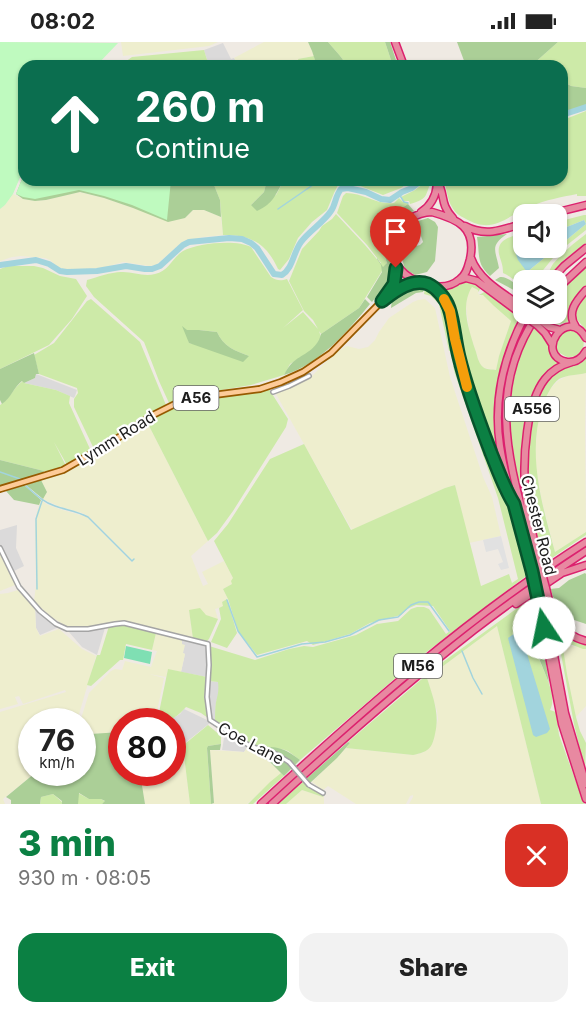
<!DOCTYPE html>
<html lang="en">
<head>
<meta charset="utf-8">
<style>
	:root { --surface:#fff; --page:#f2f2f2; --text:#222; --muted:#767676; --accent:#0b8043 }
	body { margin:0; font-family:Inter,sans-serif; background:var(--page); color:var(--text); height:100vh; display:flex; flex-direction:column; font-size:22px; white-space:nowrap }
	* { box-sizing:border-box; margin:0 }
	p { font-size:20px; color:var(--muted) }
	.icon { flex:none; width:33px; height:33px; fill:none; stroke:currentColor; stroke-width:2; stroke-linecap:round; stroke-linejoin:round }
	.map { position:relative; height:762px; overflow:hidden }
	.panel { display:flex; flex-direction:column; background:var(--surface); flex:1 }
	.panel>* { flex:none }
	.hud { position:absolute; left:18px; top:18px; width:550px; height:126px; border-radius:18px; box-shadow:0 2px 4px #0004; background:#0b6e4f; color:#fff; overflow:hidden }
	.tools { position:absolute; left:513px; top:162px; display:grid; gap:12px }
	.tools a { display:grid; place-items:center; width:54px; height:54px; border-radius:12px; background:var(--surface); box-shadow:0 2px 4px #0004; font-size:30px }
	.speed { position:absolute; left:18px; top:666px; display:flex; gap:12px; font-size:30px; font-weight:700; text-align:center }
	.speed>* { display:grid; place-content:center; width:78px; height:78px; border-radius:50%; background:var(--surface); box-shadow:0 2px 4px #0004; line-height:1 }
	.speed small { font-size:15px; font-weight:400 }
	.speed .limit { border:9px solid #d22; background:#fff; color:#111 }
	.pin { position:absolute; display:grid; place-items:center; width:51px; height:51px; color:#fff; margin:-62px -26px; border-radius:50% 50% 50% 0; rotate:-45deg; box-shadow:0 0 6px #0007 }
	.pin .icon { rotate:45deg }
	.me { position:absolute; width:66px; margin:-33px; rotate:349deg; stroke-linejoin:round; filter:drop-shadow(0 0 4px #0008) }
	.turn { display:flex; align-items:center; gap:21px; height:126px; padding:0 18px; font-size:27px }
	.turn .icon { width:78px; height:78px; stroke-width:2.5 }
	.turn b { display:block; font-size:42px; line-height:51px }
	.round { display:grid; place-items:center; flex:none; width:63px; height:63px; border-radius:18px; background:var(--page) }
	.overview { display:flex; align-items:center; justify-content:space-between; height:102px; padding:0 18px }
	h1 { font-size:36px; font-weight:800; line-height:45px; color:var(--accent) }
	.cta { display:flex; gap:12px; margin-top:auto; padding:12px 18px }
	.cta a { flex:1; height:69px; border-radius:18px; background:var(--accent); color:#fff; font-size:24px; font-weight:800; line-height:69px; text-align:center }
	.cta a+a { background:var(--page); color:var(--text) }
	.status { display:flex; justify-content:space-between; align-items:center; height:42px; padding:0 30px; background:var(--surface); direction:ltr }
	.status svg { height:16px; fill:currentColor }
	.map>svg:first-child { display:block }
	.residential { fill:#dbdada }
	.farmland { fill:#eeeece }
	.grass { fill:#cdeaa8; fill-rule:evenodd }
	.forest { fill:#abcf97 }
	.park { fill:#bffabf }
	.pitch { fill:#7fdfb3 }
	.parking { fill:#e1e1e1 }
	.water { fill:#a2d4dd }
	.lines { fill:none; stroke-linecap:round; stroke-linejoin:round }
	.stream { stroke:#a2d4dd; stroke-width:1.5 }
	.river { stroke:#a2d4dd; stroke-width:6 }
	.street-casing { stroke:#a4a4a4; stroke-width:6 }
	.primary-casing { stroke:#975a00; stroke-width:8 }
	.highway-casing { stroke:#dc216e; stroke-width:9 }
	.street { stroke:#fff; stroke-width:3 }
	.primary { stroke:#fdcb99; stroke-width:4.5 }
	.highway { stroke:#e889a1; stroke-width:6 }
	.street-bridge-casing { stroke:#a4a4a4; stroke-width:6; stroke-linecap:butt }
	.highway-bridge-casing { stroke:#dc216e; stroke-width:9; stroke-linecap:butt }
	.street-bridge { stroke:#fff; stroke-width:3 }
	.highway-bridge { stroke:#e889a1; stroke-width:6 }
	.route-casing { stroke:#07532c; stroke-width:15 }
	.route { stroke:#0b8043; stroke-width:10 }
	.slow { stroke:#f59e0b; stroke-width:10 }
	.labels { text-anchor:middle; stroke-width:4.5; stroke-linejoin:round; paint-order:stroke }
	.shield { fill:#fff; stroke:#616161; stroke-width:1.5 }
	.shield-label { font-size:15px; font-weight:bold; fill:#1d1d1d }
	.street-label { font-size:16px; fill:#1d1d1d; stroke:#fff }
</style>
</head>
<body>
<div class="status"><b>08:02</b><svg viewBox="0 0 49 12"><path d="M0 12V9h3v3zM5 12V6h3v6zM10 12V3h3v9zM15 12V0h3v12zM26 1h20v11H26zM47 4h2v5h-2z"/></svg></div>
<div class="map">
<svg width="586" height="762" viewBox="0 0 586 762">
	<rect width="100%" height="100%" fill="#efeae3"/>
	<path class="residential" d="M223 1 231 17 234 16 239 24H209L204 8Z
		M36 332 77 348 75 354 74 356 56 348 24 341 35 336Z
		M17 483 16 506 24 524 14 529 0 502V488Z
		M35 566 48 577 59 585 40 593 36 586Z
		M105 586 97 613 82 605 69 590 73 588Z
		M182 597 205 604 208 618 207 635 181 630 185 612 183 611 181 601Z
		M209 639 219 640V653L216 660 215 680 213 679 209 665Z
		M184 667 207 678 210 681 185 701 173 688 172 680H166L180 672Z
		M225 690 248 704 244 710 222 708Z"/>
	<path class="farmland" d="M121 0H218L209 4 123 14Z
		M264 0H308L314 14 298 17 300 24H239L234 16Z
		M79 150 104 156 133 166 185 176 193 168H204L221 175 223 193 203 195 182 200 156 223 150 224 123 220 102 226 71 228 59 226 50 218 45 216 21 214 12 215 0 219V167L5 163 13 152 23 157 35 159 46 158Z
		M472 245 478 248V251L480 254 483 252 494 264 511 279 499 314 496 328 484 326 480 322 469 289 466 263 468 252Z
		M425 257 435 266 450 335 483 435 492 455 501 494 469 501 455 443 445 446 352 488 276 352 310 336 335 311 347 304 359 307 368 305 375 298 379 290 389 276 413 260 418 258Z
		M586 331 585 386 586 490 555 510 542 459 537 433 535 412 538 378 544 361 550 347 558 339 567 334Z
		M147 380 208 499 191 514 203 544 208 542 202 530 224 519 233 536 232 542 223 547 228 557 222 560 224 564 215 567 218 577 210 576 203 571 189 568 193 597 121 579 91 585 73 586 66 584 50 574 34 559 36 543 35 482 37 469 41 458 46 462 59 467 87 475 132 520 133 519 88 474 82 471 58 464 43 457 47 450 41 438 66 431 112 404Z
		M0 508 10 528 15 543 0 549Z
		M18 548 35 566 36 586 40 594 59 587 82 607 96 614 77 679 32 680V730L35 731 3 757 5 762H0V670L66 650 65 648 23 662 19 654 15 655 18 662 0 667V552L8 551Z
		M497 584 541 762H409L413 755V753L410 754 406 762H356L328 744 323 748 312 740 346 706 413 713 422 711 427 708 433 700 438 677 437 669 427 636Z
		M156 591 182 597V602L185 603 183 611 185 612 181 630 168 627 166 635 149 632 164 636 155 679 122 680 121 690 90 692 83 689 82 680H80L89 651 111 629 115 627 122 628 125 619 151 625 157 609 152 608Z
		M562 599 572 604 586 607V664L576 675 567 632Z
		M173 692 182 697 190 762H145L140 731 172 730Z
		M248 704 263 714 281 731 247 762H211L214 761 210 708 244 710Z
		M302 748 324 755V762H286Z"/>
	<path class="grass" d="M328 0H385L393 24H346C345 18 333 6 328 0Z
		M558 0H586V46L571 44 563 39 562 24H531Z
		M204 8 209 24H125V20L132 15Z
		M314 14 317 24H300L298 17Z
		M586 69V154H577V152C561 155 546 158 531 164 506 174 494 193 466 177 460 174 455 171 452 165 447 157 447 147 444 138H562L563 78Z
		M212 138H267L264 150 251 163 276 153 284 138H412L401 146 383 153 353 141 345 140 338 143 334 151 327 168 312 180 298 196 289 217 280 228 278 227C266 201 251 193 223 193L220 158Z
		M428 138H432C424 154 430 156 410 162L409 159H404L401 155 415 148Z
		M346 151C363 151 377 163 394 161L399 156 403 160H407L408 162C386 175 378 198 387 221L359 266 321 292 319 289 321 295 315 305 309 310 290 322 284 333 251 343 198 352 169 361 159 339 144 300 94 255 86 244 87 238C97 235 114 229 123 230 134 230 144 235 155 232 169 229 172 216 183 209 197 201 237 197 251 205L271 235C277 239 281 239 287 237L303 268 283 286 303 270 318 287 313 278 304 269 289 239 302 207 319 189 322 184 332 177 336 172 365 203 381 222V221L367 203 337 171 343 154ZM187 288H199L217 290C223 304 235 309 249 314L189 301Z
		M584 173H586V182L584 178 557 189V180Z
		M586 182V188L557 211 535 238H524L523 244C516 241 511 234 503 231 503 222 501 220 499 212 496 197 513 194 523 191V200L514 204 527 230Z
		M586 192V201L564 218 545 238H542C548 234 549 228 553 222 562 211 574 201 586 192Z
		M8 224H34L43 226 60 234 76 237 87 254 72 277 49 303 0 327V227Z
		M586 224V243L572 260 569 270 568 280 555 283 548 280 541 273 542 272H556L557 253Z
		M466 239 477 243 481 246 478 250V248L472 245C460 264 469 288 475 307 477 312 478 321 483 325 486 328 492 327 496 328L499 314 511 279 494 264 483 253H479L486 249 519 275C503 309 494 345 494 383 494 395 498 408 498 419L476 365 462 314 452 264 448 254 441 247 457 244Z
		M425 246 436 251 441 257 447 268 451 296 466 349 499 438 530 531 420 615 300 718 288 709 282 707 255 704 215 680C215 674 215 666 216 660 218 652 219 648 218 640L209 639 211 619 209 604 255 618 289 607 304 604 313 605 356 593 377 582 398 579 411 567 417 565H424L429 567 446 592 450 589 433 564 416 563 407 567 401 573 370 581 350 592 313 603 307 599 257 613 238 589 228 557 223 547 232 542 231 539 233 536 214 499 228 482 270 417 304 402 351 488 445 446 455 443 481 544 509 532 512 541 518 537 498 456 455 332 453 324H454L450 309H449L439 262 431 254 424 252Z
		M586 252V288L574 274C576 265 580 259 586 252Z
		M91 257 140 300 166 363 131 383 107 401 94 407 74 365V357L78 351 77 346 39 332 34 313 54 301 87 259Z
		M533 286C543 289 546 299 551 308 554 312 558 316 562 319L547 329 539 339 532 358 522 419V452C507 393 502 341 533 286Z
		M573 287 583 294C586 307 580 316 567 315L558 310 555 303 561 289Z
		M584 317H586V331C578 333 566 333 559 337 551 343 546 355 542 365 527 413 542 462 555 510L586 490V493L543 522C531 470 521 430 533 376 536 363 539 348 548 337 558 326 571 323 584 317Z
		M23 339 24 341 56 348 70 354 69 361 90 407V411L67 423 54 400 66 424 48 430 0 418V363C10 357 13 346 23 339Z
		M269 347 288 377 286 385 233 469 217 491 208 499 147 380 168 368 186 361Z
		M227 557 237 591 227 606 211 600 221 577 219 566 223 564 222 560Z
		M523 562C529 579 532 597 538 614 543 629 558 654 550 668L556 670 559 693 584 762H541L497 584 427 636C433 655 440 672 435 692 432 707 428 710 413 713L346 706 350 701 348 700 436 625Z
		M200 566 206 573 218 577 209 597 206 600 193 597 189 568Z
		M555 580 563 590 586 601V607H583L562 599 567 632 576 675 580 689 586 701 585 728 574 682Z
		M116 583H127L156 591 152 608 126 602 123 618H120L91 644 87 643 97 613H100L109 584Z
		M168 627 207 635 206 662 208 676 201 671 186 665C177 675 171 679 157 680Z
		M208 683 221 694V702L208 704 207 707 211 762H190L182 697 186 701Z
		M281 731 284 734 253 762H248L270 740Z
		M304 739 308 743 324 753 323 755 302 748 286 762H278Z
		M78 751 89 757H101L106 760 102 762H78Z
		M53 752 62 760V762H40L41 755Z"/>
	<path class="forest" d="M308 0H328C333 6 345 18 346 24H317L312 9Z
		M385 0H390L398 24H393Z
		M457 0H558L531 24H466Z
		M562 39 571 44 586 46V65L563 73Z
		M24 132V138H212L220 158 221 175 204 168H193L185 176 168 180 133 166 104 156 80 150 46 158 35 159 23 157 16 152Z
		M267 138H284C275 153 274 161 257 169L251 163 264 150Z
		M408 162 414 169C397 176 387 191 389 210 390 222 394 230 390 242L387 241 372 260 367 255 382 230 381 223 377 217V216L383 225 387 221C378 197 386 175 408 162Z
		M428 176 435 180 438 185 435 219 427 230 415 233 405 227C402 216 397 205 402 195L413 192 416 204 420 203 423 200 418 185 412 184 415 180Z
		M507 192C489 204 496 209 499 226L490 234C476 221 480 213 477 195Z
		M500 235C509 234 515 244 523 246V253L495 238Z
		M417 245 424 247 423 250 416 251 391 266C392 252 404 247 417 245Z
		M365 257 370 262C347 290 320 322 284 333 286 328 289 324 293 320 304 311 317 308 321 292L359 266Z
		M182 284 187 288H199L217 290C223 304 235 309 249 314L243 320 189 301Z
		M34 311 39 332H36L35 336 24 341 22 339C14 345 11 356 2 362L0 358V327Z
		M0 418 44 429 42 433 3 444 0 443Z
		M41 438 47 450 43 457 26 443Z
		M24 443 41 458 39 463 14 458 6 449Z
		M585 531 586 532V582C562 574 558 572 551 548L550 547 559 546 569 538Z
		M535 554 549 641 538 614 523 562Z
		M83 689 90 692 121 690 122 730 140 731 145 762H102L105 759 101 757H89L79 751 78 762H62V759L53 752 41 755 40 762H11V758L6 755 35 731 82 730Z
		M348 700 350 701 337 716 310 741 306 737Z
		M221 702 220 708H210L214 761 211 762 207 706 208 704Z
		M257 704C279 706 282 704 300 718L294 724C282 711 270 713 257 704Z
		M255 708C269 710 283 715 292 726L284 734 272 722Z"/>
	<path class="park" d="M0 0 118 1 96 24H24V126L13 152 5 163 0 167Z
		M24 132V138H171L167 178 132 163 104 154 79 148 35 157 23 155 16 152Z"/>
	<path class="pitch" d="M126 604 152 610 150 622 124 616Z"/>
	<path class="parking" d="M501 494 509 526 501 528 498 522 503 520 498 507 486 510 483 498Z"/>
	<path class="water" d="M584 178 586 182 527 230 518 218 513 204 523 200 524 206H556L557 189Z
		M518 589H520L521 592 550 687 547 691 536 695 533 693 508 596Z"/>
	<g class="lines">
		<path class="stream" d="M399 152 404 160 408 161
			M278 167 320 138
			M0 430 20 437
			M26 444C35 452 43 460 55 464 66 468 77 469 88 475L132 519 134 517
			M37 547 36 477 42 459
			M227 558 238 589 257 615 302 602 325 600 350 593 379 578 398 575 411 563 419 560H428L449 589
			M462 609 473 636 482 652"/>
		<path class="river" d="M562 73 586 65
			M0 223 36 218 49 222 60 229 67 230 97 229 126 224 145 227H152L160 224 183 203 189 200 229 196 242 197 251 201 257 206 274 232 282 233C293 226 293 211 301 200 309 189 323 181 331 169 336 162 335 154 341 147L348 146 366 150 381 157 390 158 402 150 412 146 422 138"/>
		<g class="street-casing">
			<path id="street" d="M273 350 289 344 309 334
				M0 506 19 545 40 569 56 582 67 587H88L115 582 124 581 208 602 209 623 207 655 210 678 250 704 276 712 289 720
				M309 743 323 751"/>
		</g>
		<g class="primary-casing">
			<path id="primary" d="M386 255 395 239 396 221
				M0 447 63 428 110 401 153 373 177 361 206 354 260 347 281 340 303 330 331 311 382 259 395 249 405 244 420 241"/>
		</g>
		<g class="highway-casing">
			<path id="highway" d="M395 0 404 24
				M437 139C446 153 439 161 453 176
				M421 170C432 163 436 154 437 142
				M432 170C457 177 477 185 470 217 468 224 467 232 460 237 451 245 441 246 430 243 421 241 412 238 405 232 378 208 399 171 432 170Z
				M550 172 586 163
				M465 184C485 195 503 188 524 181
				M471 216C479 239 505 252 524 266
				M460 238 466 236 477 239 520 271
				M551 238 564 224 586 206
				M430 243 442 254 448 263 455 297 471 356 508 453
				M556 248 586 220
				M526 272C504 313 493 358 500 404 506 445 522 489 532 529
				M540 278 549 285 560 288
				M537 283 545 291 552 302
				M576 285C566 271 576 259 586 248
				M586 296C567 262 533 313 567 320 576 321 582 316 586 309
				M540 524C534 498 527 472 525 446 523 416 526 361 545 337 552 328 561 323 572 320
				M537 526C516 437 479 356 538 272
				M546 546C551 570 560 593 586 599
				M542 549 565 671 586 742
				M537 552 562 682 586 757
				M516 562 562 531 586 523
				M261 762C363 668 468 575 586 500
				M272 762C337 702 404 643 474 588 510 560 548 534 586 509"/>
		</g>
		<use href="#street" class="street"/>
		<use href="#primary" class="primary"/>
		<use href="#highway" class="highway"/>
		<g class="street-bridge-casing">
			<path id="street-bridge" d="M289 720 309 743"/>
		</g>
		<g class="highway-bridge-casing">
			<path id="highway-bridge" d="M520 271 537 283
				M530 272 540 278
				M540 524 546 546
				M537 526 542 549
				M532 529 537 552"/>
		</g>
		<use href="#street-bridge" class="street-bridge"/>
		<use href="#highway-bridge" class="highway-bridge"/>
	</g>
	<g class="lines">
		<g class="route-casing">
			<path id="route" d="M396 226 394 242 382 259C394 250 411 236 428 242 437 246 446 257 449 266 454 281 455 299 459 315 467 348 479 379 491 411 498 428 504 446 514 462L532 529 544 586"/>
		</g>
		<use href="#route" class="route"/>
		<path class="slow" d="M444 257 450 269 455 297 467 345"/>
	</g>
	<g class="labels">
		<g class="shield">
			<rect x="173.5" y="344" width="45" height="24" rx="4.5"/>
			<rect x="505" y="355" width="54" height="24" rx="4.5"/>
			<rect x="394" y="612" width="48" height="24" rx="4.5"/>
		</g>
		<g class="shield-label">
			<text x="196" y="361">A56</text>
			<text x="532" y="372">A556</text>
			<text x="418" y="629">M56</text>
		</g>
		<g class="street-label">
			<text transform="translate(116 396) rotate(-32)" y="6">Lymm Road</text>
			<text transform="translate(539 483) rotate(76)" y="6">Chester Road</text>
			<text transform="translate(251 701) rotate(28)" y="6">Coe Lane</text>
		</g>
	</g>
</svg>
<div class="tools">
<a><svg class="icon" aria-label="sound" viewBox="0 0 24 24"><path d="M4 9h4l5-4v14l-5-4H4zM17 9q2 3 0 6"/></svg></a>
<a><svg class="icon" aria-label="layers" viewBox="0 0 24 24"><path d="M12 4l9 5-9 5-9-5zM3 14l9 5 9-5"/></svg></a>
</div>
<div class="speed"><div>76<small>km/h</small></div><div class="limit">80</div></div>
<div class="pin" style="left:396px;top:226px;background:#d93025"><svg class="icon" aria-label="arrive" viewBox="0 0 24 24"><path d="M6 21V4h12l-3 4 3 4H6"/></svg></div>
<svg class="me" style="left:544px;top:586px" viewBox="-20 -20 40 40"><circle r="19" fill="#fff"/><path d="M0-13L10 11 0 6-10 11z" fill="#0b8043"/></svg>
<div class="hud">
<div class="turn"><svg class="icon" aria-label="ahead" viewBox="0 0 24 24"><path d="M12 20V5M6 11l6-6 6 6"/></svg><div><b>260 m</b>Continue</div></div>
</div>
</div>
<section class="panel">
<div class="overview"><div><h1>3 min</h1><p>930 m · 08:05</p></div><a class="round" style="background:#d93025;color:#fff"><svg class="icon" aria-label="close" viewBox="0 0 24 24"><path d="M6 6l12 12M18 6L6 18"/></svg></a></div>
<div class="cta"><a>Exit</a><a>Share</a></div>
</section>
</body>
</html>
